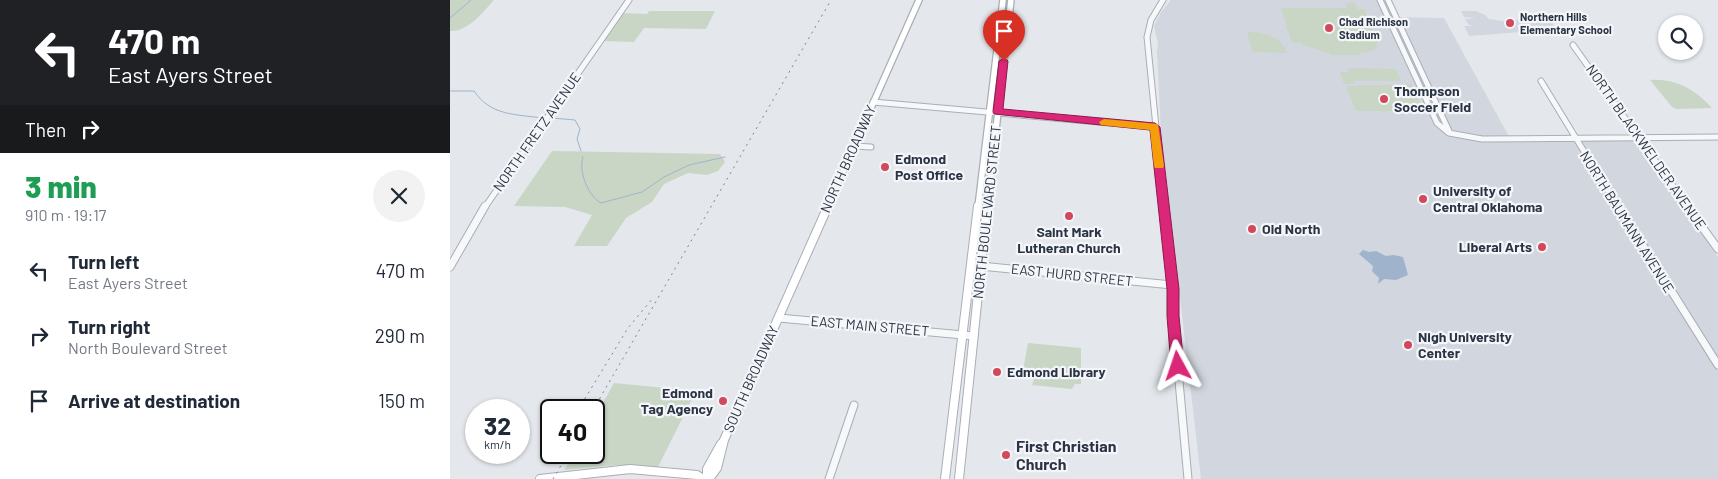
<!DOCTYPE html>
<html lang="en">
<head>
<meta charset="utf-8">
<style>
	:root { --surface:#fff; --page:#f2f2f3; --text:#1f2937; --muted:#747a83 }
	body { margin:0; font-family:Barlow,sans-serif; background:var(--page); color:var(--text); height:100vh; display:flex; flex-direction:column; font-size:19px; white-space:nowrap }
	* { box-sizing:border-box; margin:0 }
	p { font-size:16px; color:var(--muted) }
	.icon { flex:none; width:28px; height:28px; fill:none; stroke:currentColor; stroke-width:2; stroke-linecap:round; stroke-linejoin:round }
	.map { position:relative; flex:1; overflow:hidden }
	.panel { display:flex; flex-direction:column; background:var(--surface); width:450px }
	.panel>* { flex:none }
	.top-card { background:#202124; color:#fff; overflow:hidden }
	.controls { position:absolute; left:1208px; top:15px; display:grid; gap:10px }
	.controls a { display:grid; place-items:center; width:45px; height:45px; border-radius:50%; background:var(--surface); box-shadow:0 1px 4px #0004; font-size:25px }
	.speed { position:absolute; left:15px; top:399px; display:flex; gap:10px; font-size:25px; font-weight:700; text-align:center }
	.speed>* { display:grid; place-content:center; width:65px; height:65px; border-radius:50%; background:var(--surface); box-shadow:0 1px 4px #0004; line-height:1 }
	.speed small { font-size:12px; font-weight:400 }
	.speed .limit { border:2px solid #111; border-radius:8px; background:#fff; color:#111 }
	.pin { position:absolute; display:grid; place-items:center; width:42px; height:42px; color:#fff; margin:-51px -21px; border-radius:50% 50% 50% 0; rotate:-45deg; box-shadow:0 0 5px #0007 }
	.pin .icon { rotate:45deg }
	.me { position:absolute; width:55px; margin:-28px; rotate:355deg; stroke-linejoin:round; filter:drop-shadow(0 0 4px #0008) }
	.turn { display:flex; align-items:center; gap:18px; height:105px; padding:0 25px; font-size:22px }
	.turn .icon { width:65px; height:65px; stroke-width:2.5 }
	.turn b { display:block; font-size:35px; line-height:42px }
	.then { display:flex; align-items:center; height:48px; padding:0 25px; background:#0003; gap:10px; font-size:19px }
	.round { display:grid; place-items:center; flex:none; width:52px; height:52px; border-radius:26px; background:var(--page) }
	.head { display:flex; align-items:center; justify-content:space-between; height:85px; padding:0 25px }
	h1 { font-size:30px; font-weight:800; line-height:38px; color:#1e9e55 }
	ul { padding:0; list-style:none }
	li { display:flex; align-items:center; gap:15px; height:65px; padding:0 25px }
	li div { flex:1 }
	li b { display:block; font-size:19px }
	li em { font-style:normal }
	main { display:flex; flex:1; min-height:0 }
	.map>svg:first-child { display:block }
	.built { fill:#d2d6de }
	.green { fill:#c9d6c5 }
	.water { fill:#9fb4cc }
	.lines { fill:none; stroke-linecap:round; stroke-linejoin:round }
	.stream { stroke:#9fb4cc; stroke-width:1 }
	.tertiary-far1-casing { stroke:#a9aeb7; stroke-width:7 }
	.tertiary-casing { stroke:#a9aeb7; stroke-width:9 }
	.secondary-far1-casing { stroke:#a9aeb7; stroke-width:8 }
	.secondary-casing { stroke:#a9aeb7; stroke-width:10 }
	.tertiary-far1 { stroke:#f7f8fa; stroke-width:5 }
	.tertiary { stroke:#f7f8fa; stroke-width:7 }
	.secondary-far1 { stroke:#fff; stroke-width:5.5 }
	.secondary { stroke:#fff; stroke-width:8 }
	.rail { stroke:#7d8696; stroke-width:1; stroke-dasharray:2 4.5; stroke-linecap:butt }
	.route { fill:#db2777; stroke:#8e194d }
	.slow { fill:#f59e0b }
	.poi-dot { fill:#d1495b; stroke:#f4f6f9; stroke-width:2 }
	.labels { text-anchor:middle; stroke-width:4.5; stroke-linejoin:round; paint-order:stroke }
	.far-poi-label { font-size:11px; font-weight:bold; fill:#2b3445; stroke:#f4f6f9; text-anchor:start }
	.poi-label { font-size:14px; font-weight:bold; fill:#2b3445; stroke:#f4f6f9; text-anchor:start }
	.street-label { font-size:14px; fill:#2b3445; stroke:#f4f6f9 }
	.near-poi-label { font-size:16px; font-weight:bold; fill:#2b3445; stroke:#f4f6f9; text-anchor:start }
</style>
</head>
<body>
<main>
<section class="panel">
<div class="top-card">
<div class="turn"><svg class="icon" aria-label="left" viewBox="0 0 24 24"><path d="M17 20v-9H6M10 6l-5 5 5 5"/></svg><div><b>470 m</b>East Ayers Street</div></div>
<div class="then">Then<svg class="icon" aria-label="right" viewBox="0 0 24 24"><path d="M7 20v-9h11M14 6l5 5-5 5"/></svg></div>
</div>
<div class="head"><div><h1>3 min</h1><p>910 m · 19:17</p></div><a class="round"><svg class="icon" aria-label="close" viewBox="0 0 24 24"><path d="M6 6l12 12M18 6L6 18"/></svg></a></div>
<ul>
<li><svg class="icon" aria-label="left" viewBox="0 0 24 24"><path d="M17 20v-9H6M10 6l-5 5 5 5"/></svg><div><b>Turn left</b><p>East Ayers Street</p></div><em>470 m</em></li>
<li><svg class="icon" aria-label="right" viewBox="0 0 24 24"><path d="M7 20v-9h11M14 6l5 5-5 5"/></svg><div><b>Turn right</b><p>North Boulevard Street</p></div><em>290 m</em></li>
<li><svg class="icon" aria-label="arrive" viewBox="0 0 24 24"><path d="M6 21V4h12l-3 4 3 4H6"/></svg><div><b>Arrive at destination</b></div><em>150 m</em></li>
</ul>
</section>
<div class="map">
<svg width="1268" height="479" viewBox="0 0 1268 479">
	<rect width="100%" height="100%" fill="#e4e7ec"/>
	<path class="built" d="M721 0H928L935 17 994 18 1062 142 1185 140 1268 257V479H751L711 132 707 52 708 43 704 26 711 12Z
		M1011 11H1026L1035 15 1039 19 1053 21 1084 19 1078 13H1093L1097 19H1100L1110 36H1098L1093 28 1081 29 1078 25H1067L1071 32 1019 36 1014 26H1025L1019 25 1015 19 1026 18 1014 17Z"/>
	<path class="green" d="M0 0H44C33 12 18 32 0 31Z
		M896 3H905L907 9H914L928 43 926 44 928 49C921 48 917 54 909 53L910 55H881L880 53C870 53 862 45 852 45V43H842L838 30 836 29 837 26 831 8H897Z
		M199 11H265L256 29 194 28 184 42 154 41 172 13 197 14Z
		M797 32C812 32 832 36 837 53L802 52Z
		M898 68 946 69 951 81H903L904 84H894L890 72H899Z
		M1200 80C1225 78 1246 90 1262 108L1227 109 1222 107Z
		M961 84 973 111H906L896 86Z
		M102 151 270 154 275 162 268 171 257 175 238 173 214 184 202 202 176 218 157 246H124L142 215 115 207 64 206Z
		M578 343 631 348V384H625L622 389 582 385 584 380 572 376Z
		M164 383 246 391 208 467 166 465 114 470 125 453 144 452V419Z"/>
	<path class="water" d="M913 250 919 252 926 251 936 256 944 255 953 257 958 275 946 280 934 279 928 284 929 278 922 271 923 266 909 254Z"/>
	<g class="lines">
		<path class="stream" d="M0 18 21 0
			M0 91H24C41 116 65 114 92 118
			M102 118 125 120 130 129 127 139 131 151
			M133 157C128 171 138 196 151 203L192 192 214 177 239 165 275 157"/>
		<g class="tertiary-far1-casing">
			<path id="tertiary-far1" d="M713 0 701 20 697 37 714 207
				M930 0 987 123 999 133 1032 139 1268 137
				M938 0 999 131
				M1123 45 1238 207
				M1091 81 1168 207
				M423 102 705 127
				M404 146 421 147
				M35 207 179 0"/>
		</g>
		<g class="tertiary-casing">
			<path id="tertiary" d="M714 206 723 289V316L738 479
				M1168 206 1268 365
				M1237 206 1268 249
				M521 265 722 285
				M0 267 35 206
				M329 318 524 336
				M379 479 404 405"/>
		</g>
		<g class="secondary-far1-casing">
			<path id="secondary-far1" d="M377 207 469 0
				M528 207 553 0
				M537 207 561 0"/>
		</g>
		<g class="secondary-casing">
			<path id="secondary" d="M90 479 180 469 247 475 253 479
				M257 479V469L271 444
				M259 479 267 468 274 440 378 206
				M495 479 528 206
				M509 479 537 206"/>
		</g>
		<use href="#tertiary-far1" class="tertiary-far1"/>
		<use href="#tertiary" class="tertiary"/>
		<use href="#secondary-far1" class="secondary-far1"/>
		<use href="#secondary" class="secondary"/>
		<path class="rail" d="M128 410 178 328 203 298
			M143 410 381 0
			M103 479 119 452"/>
	</g>
	<path class="route" d="M554 58 558 61 553 109 705 123 710 127 729 289V316L734 366 732 370 728 372 723 370 721 366 717 316V289L700 130 544 114 543 112 549 61Z"/>
	<path class="slow" d="M654 119 708 124 714 166 713 168H705L704 166 700 130 651 125 649 122Z"/>
	<g class="poi-dot">
		<circle cx="1060" cy="23" r="5"/>
		<circle cx="879" cy="28" r="5"/>
		<circle cx="934" cy="99" r="5"/>
		<circle cx="435" cy="167" r="5"/>
		<circle cx="973" cy="199" r="5"/>
		<circle cx="619" cy="216" r="5"/>
		<circle cx="802" cy="229" r="5"/>
		<circle cx="1092" cy="247" r="5"/>
		<circle cx="958" cy="345" r="5"/>
		<circle cx="547" cy="372" r="5"/>
		<circle cx="273" cy="401" r="5"/>
		<circle cx="556" cy="455" r="5"/>
	</g>
	<g class="labels">
		<g class="far-poi-label">
			<text x="1070" y="21">Northern Hills<tspan x="1070" dy="13">Elementary School</tspan></text>
			<text x="889" y="26">Chad Richison<tspan x="889" dy="13">Stadium</tspan></text>
		</g>
		<g class="poi-label">
			<text x="944" y="96">Thompson<tspan x="944" dy="16">Soccer Field</tspan></text>
			<text x="445" y="164">Edmond<tspan x="445" dy="16">Post Office</tspan></text>
			<text x="983" y="196">University of<tspan x="983" dy="16">Central Oklahoma</tspan></text>
			<text x="812" y="234">Old North</text>
			<text x="619" y="237" text-anchor="middle">Saint Mark<tspan x="619" dy="16">Lutheran Church</tspan></text>
			<text x="1082" y="252" text-anchor="end">Liberal Arts</text>
			<text x="968" y="342">Nigh University<tspan x="968" dy="16">Center</tspan></text>
			<text x="557" y="377">Edmond Library</text>
			<text x="263" y="398" text-anchor="end">Edmond<tspan x="263" dy="16">Tag Agency</tspan></text>
		</g>
		<g class="street-label">
			<text transform="translate(87 132) rotate(-55)" y="5">NORTH FRETZ AVENUE</text>
			<text transform="translate(1196 147) rotate(55)" y="5">NORTH BLACKWELDER AVENUE</text>
			<text transform="translate(398 159) rotate(-66)" y="5">NORTH BROADWAY</text>
			<text transform="translate(537 212) rotate(-84)" y="5">NORTH BOULEVARD STREET</text>
			<text transform="translate(1177 222) rotate(58)" y="5">NORTH BAUMANN AVENUE</text>
			<text transform="translate(622 275) rotate(6)" y="5">EAST HURD STREET</text>
			<text transform="translate(420 326) rotate(5)" y="5">EAST MAIN STREET</text>
			<text transform="translate(301 379) rotate(-66)" y="5">SOUTH BROADWAY</text>
		</g>
		<g class="near-poi-label">
			<text x="566" y="452">First Christian<tspan x="566" dy="18">Church</tspan></text>
		</g>
	</g>
</svg>
<div class="controls">
<a><svg class="icon" aria-label="search" viewBox="0 0 24 24"><circle cx="10" cy="10" r="6"/><path d="M15 15l6 6"/></svg></a>
</div>
<div class="speed"><div>32<small>km/h</small></div><div class="limit">40</div></div>
<div class="pin" style="left:554px;top:61px;background:#d93025"><svg class="icon" aria-label="arrive" viewBox="0 0 24 24"><path d="M6 21V4h12l-3 4 3 4H6"/></svg></div>
<svg class="me" style="left:728px;top:366px" viewBox="-20 -20 40 40"><path d="M0-17L14 15 0 8-14 15z" fill="#db2777" stroke="#fff" stroke-width="4"/></svg>
</div>
</main>
</body>
</html>
